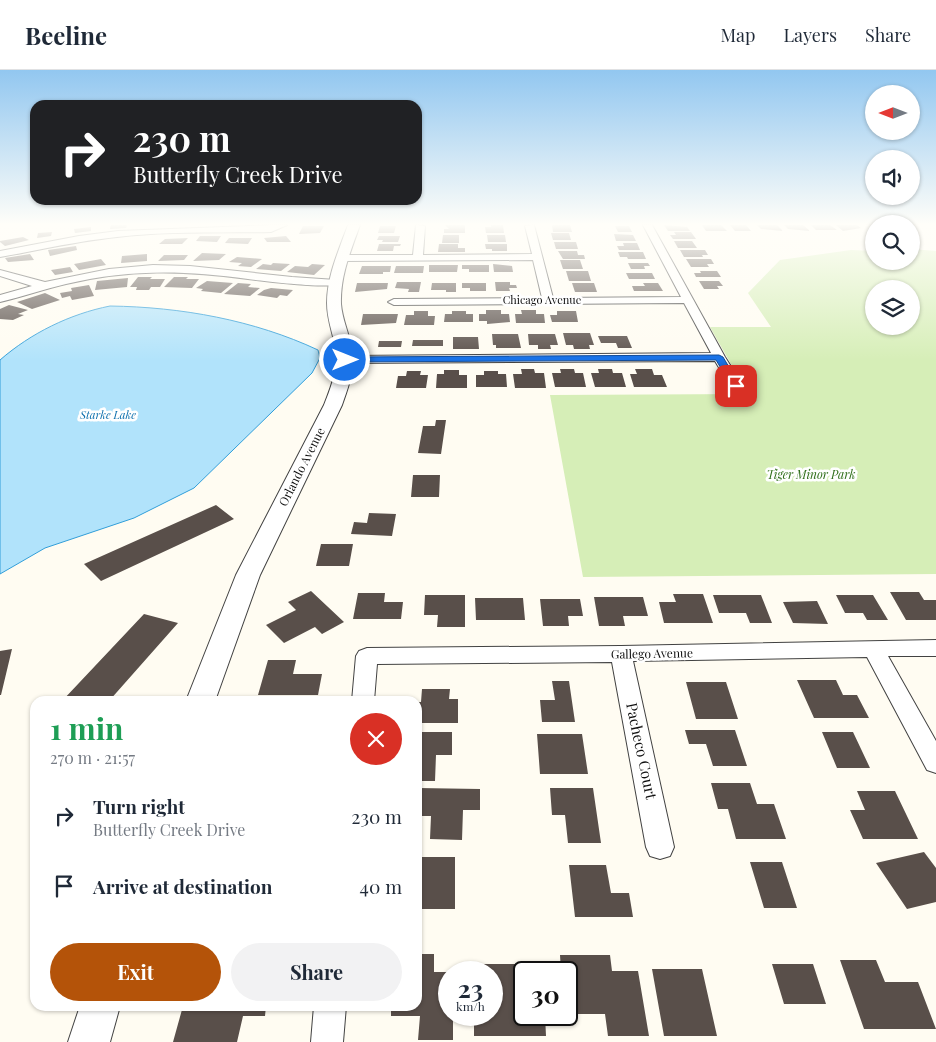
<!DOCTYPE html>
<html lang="en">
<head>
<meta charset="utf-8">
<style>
	:root { --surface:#fff; --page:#f2f2f3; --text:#1f2937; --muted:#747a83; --line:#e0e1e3; --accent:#b45309 }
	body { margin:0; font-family:"Playfair Display",serif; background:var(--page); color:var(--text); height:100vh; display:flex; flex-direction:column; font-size:19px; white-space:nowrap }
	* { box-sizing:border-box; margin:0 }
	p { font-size:16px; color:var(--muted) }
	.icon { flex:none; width:28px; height:28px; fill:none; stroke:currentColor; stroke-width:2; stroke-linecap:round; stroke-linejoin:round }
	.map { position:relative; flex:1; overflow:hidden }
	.side { position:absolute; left:30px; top:626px; width:392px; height:315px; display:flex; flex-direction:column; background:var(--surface); border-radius:15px; box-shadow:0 1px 4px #0004 }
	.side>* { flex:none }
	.hud { position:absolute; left:30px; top:30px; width:392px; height:105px; border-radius:15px; box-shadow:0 1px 4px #0004; background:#202124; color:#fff; overflow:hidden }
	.needle { width:32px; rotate:270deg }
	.buttons { position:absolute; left:865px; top:15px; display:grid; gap:10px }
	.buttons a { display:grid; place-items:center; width:55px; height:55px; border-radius:50%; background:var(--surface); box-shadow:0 1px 4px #0004; font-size:25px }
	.speed { position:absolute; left:438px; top:891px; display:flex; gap:10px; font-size:25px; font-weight:700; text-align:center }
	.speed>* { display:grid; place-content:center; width:65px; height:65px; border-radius:50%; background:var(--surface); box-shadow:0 1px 4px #0004; line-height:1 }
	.speed small { font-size:12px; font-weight:400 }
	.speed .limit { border:2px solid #111; border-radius:8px; background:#fff; color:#111 }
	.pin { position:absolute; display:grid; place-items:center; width:42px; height:42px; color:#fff; margin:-21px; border-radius:10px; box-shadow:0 2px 8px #0006 }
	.me { position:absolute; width:55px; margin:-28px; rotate:90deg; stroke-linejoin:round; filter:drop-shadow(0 0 4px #0008) }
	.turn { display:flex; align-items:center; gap:18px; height:105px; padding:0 20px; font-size:22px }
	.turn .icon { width:65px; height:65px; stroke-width:2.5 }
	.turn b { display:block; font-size:35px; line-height:42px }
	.round { display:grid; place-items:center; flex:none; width:52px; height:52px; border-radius:26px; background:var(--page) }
	.headline { display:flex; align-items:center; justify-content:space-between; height:85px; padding:0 20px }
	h1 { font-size:30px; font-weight:700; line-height:38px; color:#1e9e55 }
	.action { display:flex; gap:10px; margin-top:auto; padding:10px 20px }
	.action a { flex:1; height:58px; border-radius:30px; background:var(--accent); color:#fff; font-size:20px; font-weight:700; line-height:58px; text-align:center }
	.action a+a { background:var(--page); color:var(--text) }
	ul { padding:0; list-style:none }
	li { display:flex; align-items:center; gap:15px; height:70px; padding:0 20px }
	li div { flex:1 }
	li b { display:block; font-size:19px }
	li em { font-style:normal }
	header { display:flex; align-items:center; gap:30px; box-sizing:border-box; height:70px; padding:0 25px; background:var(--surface); border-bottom:1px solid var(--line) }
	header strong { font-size:24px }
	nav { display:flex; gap:28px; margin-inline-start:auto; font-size:18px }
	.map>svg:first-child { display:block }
	.green { fill:#d6eeb7; fill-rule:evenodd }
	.water { fill:#b1e3fb; stroke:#319ed9 }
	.building { fill:#594f4a }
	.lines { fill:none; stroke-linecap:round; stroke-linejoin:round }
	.minor-casing { stroke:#424242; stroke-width:2 }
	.tertiary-casing { stroke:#424242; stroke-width:2 }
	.minor { fill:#fff; fill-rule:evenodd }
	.tertiary { fill:#fff; fill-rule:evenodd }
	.route { fill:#1a73e8; stroke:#114b97 }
	.labels { text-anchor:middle; stroke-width:5; stroke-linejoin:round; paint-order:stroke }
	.far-street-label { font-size:11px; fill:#0f0f0f; stroke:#fff }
	.far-water-label { font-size:11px; font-style:italic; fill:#0c6fad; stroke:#fff }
	.street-label { font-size:12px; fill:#0f0f0f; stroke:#fff }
	.park-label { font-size:12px; font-style:italic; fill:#2f6e19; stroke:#fff }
	.near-street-label { font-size:15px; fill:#0f0f0f; stroke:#fff }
</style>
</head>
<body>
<header>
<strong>Beeline</strong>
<nav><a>Map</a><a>Layers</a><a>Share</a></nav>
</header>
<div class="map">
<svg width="936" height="972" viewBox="0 0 936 972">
	<rect width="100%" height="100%" fill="#fffcf2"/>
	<path class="green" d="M911 179 936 181V504L583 507 550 325 748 324 710 257H771L748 223 780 190 851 180 874 181V191H911ZM874 219H911V256H874Z"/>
	<path class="water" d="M110 236C181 237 254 250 318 280L320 288 312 303 194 418 134 448 45 478 0 504V290C31 263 70 244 110 236Z"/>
	<path class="building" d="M111 155H127L126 158 110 159Z
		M445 155H465V163H444V159H449Z
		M491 155H503L504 163H486L485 157H491Z
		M552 155H570L572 162H553Z
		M664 155 687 157 690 161H668Z
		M702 155H721L727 161H706Z
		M730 155H746L751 161H735Z
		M757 155H777L783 161 761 159Z
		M784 155H803L810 161 788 159Z
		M811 155H830L837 160H816Z
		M836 155H857L861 158 843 161Z
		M303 156H324L320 163 299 164Z
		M380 156H396L394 163H378Z
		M615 156H629L632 162H618Z
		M91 157V161L75 163 74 159Z
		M52 162 51 166 37 168 38 163Z
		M674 162H691L696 169H673L670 165H676Z
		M551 163H569L571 170H553Z
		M614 164 633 165 636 171H616Z
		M443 165H459V173H442Z
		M487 165H505L506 172H488Z
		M200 166H221L217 172 196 171Z
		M286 166 291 172H267L264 168Z
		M379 166H400L398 172H382L383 170H377Z
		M23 167 29 170 5 176 0 172V171Z
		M188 168 182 174H159L165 169Z
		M229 168H252L248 174 225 173Z
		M674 171H692L697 178H678Z
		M554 172H576L578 179H556Z
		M623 173H637L640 180H619L617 176H624Z
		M379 174H401L400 176H394L393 181H377Z
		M439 174H458V178H465V182H438Z
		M485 174H507V181H492V179H486Z
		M76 176 77 180 50 186 48 180Z
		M680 180H705L708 185H702L703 187H684Z
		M558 181H577L578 185H584L585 189H563Z
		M618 182H643L646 189H628L627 187H620Z
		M202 183 226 184 219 190 193 191Z
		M30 184 34 190 8 192 5 188Z
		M147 184V191L121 193 122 186Z
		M164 185H188L184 190 158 191Z
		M237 187 262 189 251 197 238 196 242 193 229 192Z
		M101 189 106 195 79 200 74 194Z
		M686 189H711L714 194H707L709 197H691Z
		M560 190H580L583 199H563Z
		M273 193 290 194 281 201 256 199 263 194 271 195Z
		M628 193H648L650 196H644L645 199H631Z
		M312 194 325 195 314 205 287 202 295 196 308 197Z
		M493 194 512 196 513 202H494Z
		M429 195H458L457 202H429Z
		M462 195H489V202H469V199H462Z
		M362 196H391L390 202H383V204H359Z
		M396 196H424L423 203H394Z
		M70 197 73 202 55 205 51 200Z
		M566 201H588L591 211H569Z
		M700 201H717L721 207H696L694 203H701Z
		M626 203H652L655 209H629Z
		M138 207H152L150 209H165L160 217H151L149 220H136L137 217H130Z
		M174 207H188L186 209H199L192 218 164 217Z
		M128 208 127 217 95 220 97 211Z
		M207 211 233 213 221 223 201 221 203 219 196 218Z
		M699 211H719L723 216H717L719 219H704Z
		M397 212H421L419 222H408L409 219 395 218Z
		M495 212H510V215H516L517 218H509L510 221H496Z
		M238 213 251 214 248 217 260 218 250 226 224 224Z
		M357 213H388L387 219 355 222Z
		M432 213H456V222H446V220H431Z
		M462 213H486V221H470V218H462Z
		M572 213H594L597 222H575Z
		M643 213H658L663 221H634L632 216H645Z
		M89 215 94 226 72 230 70 226 62 228 60 223 72 221 71 218Z
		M271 218 293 220 287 226 280 225 277 228 257 225 264 220Z
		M45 223 60 230 32 239 17 232Z
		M9 235 28 240 18 244 24 245 13 250 0 249V239Z
		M486 240H501V244H509L510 252 487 254V251H479V244H486Z
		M521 240H536V244H544L545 253H516L515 244H522Z
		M414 241H428V246H435L434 255H404L406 245H414Z
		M452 241H466V244H473V252H444L445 244H452Z
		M557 241H576L578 252H552L550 245H557Z
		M363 244H398L396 253 361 255Z
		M563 263H590L594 275H589L590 279H574L573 275H566Z
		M492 264H518L521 278H496V275H493Z
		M528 264H555L558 275H550L551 279H538V275H529Z
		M598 266H627L632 278H618L616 273H601Z
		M453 267H478L479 279H453Z
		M413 270H443V276H412Z
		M379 271H402L401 277H378Z
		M521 299H534L535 303H544L546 318H515L513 304H522Z
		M560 299H574L575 303H583L586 317H555L552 303H561Z
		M598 299H612L613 303H622L626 317H595L591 303H599Z
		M635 299H652L654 305H662L667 317H634L630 304H637Z
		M444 300H459V305H467V318H436L437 304H444Z
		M407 301H421L420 305H428L426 318H396L398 306H406Z
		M484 301H498V304H506L507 317H476V305H484Z
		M436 350H446L441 384 418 383 423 356H435Z
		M413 405H440L439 427H411Z
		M216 435 234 449 101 511 84 494Z
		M369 443 396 444 392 466 351 464 354 452 367 453Z
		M321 474H353L349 496H316Z
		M311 521 344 552 322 564 315 557 284 573 266 555 296 540 288 532Z
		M890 522H919L924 530H936V550H906Z
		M358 523H385L384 532H403L401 549H353Z
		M673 524H703L713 553H664L659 532H676Z
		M425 525H465V557H437L438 545H424Z
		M713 525H761L772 553H750L746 543H719Z
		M836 525H873L888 550H867L863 543H845Z
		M594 527H643L648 546H623L625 556H599Z
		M475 528H523L525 550H476Z
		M540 529H580L583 546H568L569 556H543Z
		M817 531 828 554 793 553 783 532Z
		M144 544 178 553 109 631H62Z
		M12 579 1 625H0V581Z
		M268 590H296L293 604H322L318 625H258Z
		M797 610H836L843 625H857L869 648H814Z
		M552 611H569L575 652H542L540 630H555Z
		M686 612H726L738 649H696Z
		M422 619H450L449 629H458V653H418V632H421Z
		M685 660H735L747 696H713L706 674H689Z
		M418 662H452V685H436L435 711H418Z
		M822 662H853L870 698H837Z
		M537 664H582L588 704H540Z
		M711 713H750L757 734H774L786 769H736L728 739H718Z
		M418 718 480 719V740H463L462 770 430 769 431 746H418Z
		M550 718H593L601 773H568L565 745H552Z
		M857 721H895L918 769H863L850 740H865Z
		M924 782 936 798V832L907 839 876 793Z
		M418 787H455V839H418Z
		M750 792H782L797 838H764Z
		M569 795H606L611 823H629L633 847H575Z
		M418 884H434V902H449V945H453V970H418L420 946H391V936H418Z
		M560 885H610L612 901H638L649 966H608L605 944H566V902H561Z
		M840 890H876L885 912H918L936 959H864Z
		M473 894H516L517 915H524V945H545L546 966H474V945H491V902H473Z
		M772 894H813L826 934H784Z
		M652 899H702L717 966H664Z
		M183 936H266L265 946H243L237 972H173Z"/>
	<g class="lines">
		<g class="minor-casing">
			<path id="minor" d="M275 155H287L271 162C220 163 168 161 117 167 78 171 39 180 0 187V181L79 166 118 161Z
				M416 155 425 156 423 185 532 184 525 156 534 155 553 228 681 227 643 155H652L725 287 752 330 750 333H740L715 291 340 293 338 290 345 286 711 283 684 233 394 235 388 232 394 229 542 228 533 190 344 191 339 188 344 185H413Z
				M153 195 190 196 292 207 336 210 341 213C334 220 262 211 248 209 184 200 129 199 66 214 44 219 22 227 0 232V225L32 216 0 206V200L45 212 109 199Z
				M936 570V586H888L936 671V703L927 700 867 587 633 591 674 777 670 786 660 789 650 786 646 777 612 592 377 594 374 631H352L356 586 359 581 367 578 621 576Z
				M314 936H346L343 972H311Z"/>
		</g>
		<g class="tertiary-casing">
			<path id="tertiary" d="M348 155H360C351 180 340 206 341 234 342 248 348 261 351 275 356 297 349 315 342 335L260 505 215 631H186L236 505 324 335C332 315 339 297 335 275 332 261 327 248 327 233 327 206 339 180 348 155Z
				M80 936H120L110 972H68Z"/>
		</g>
		<use href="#minor" class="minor"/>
		<use href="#tertiary" class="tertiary"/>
	</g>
	<linearGradient id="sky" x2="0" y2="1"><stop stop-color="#92c7f0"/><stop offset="0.53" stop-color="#fffef9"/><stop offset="1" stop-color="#fffef9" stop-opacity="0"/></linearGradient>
	<rect width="936" height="291" fill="url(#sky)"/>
	<path class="route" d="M719 285 723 287 740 316 739 318H733L716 290 345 292 341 290 345 287Z"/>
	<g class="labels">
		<g class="far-street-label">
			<text x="542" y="234">Chicago Avenue</text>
		</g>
		<g class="far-water-label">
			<text x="108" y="349">Starke Lake</text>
		</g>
		<g class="street-label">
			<text transform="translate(302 397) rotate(-63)" y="4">Orlando Avenue</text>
			<text transform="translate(652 584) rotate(-1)" y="4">Gallego Avenue</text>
		</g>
		<g class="park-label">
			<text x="811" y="409">Tiger Minor Park</text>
		</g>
		<g class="near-street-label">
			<text transform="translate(641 681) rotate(78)" y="5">Pacheco Court</text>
		</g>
	</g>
</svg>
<div class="buttons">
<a><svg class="needle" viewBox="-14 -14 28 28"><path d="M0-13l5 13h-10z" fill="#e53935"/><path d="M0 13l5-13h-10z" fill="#747a83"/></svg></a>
<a><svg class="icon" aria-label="sound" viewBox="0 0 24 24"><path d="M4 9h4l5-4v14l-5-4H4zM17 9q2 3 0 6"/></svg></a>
<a><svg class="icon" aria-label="search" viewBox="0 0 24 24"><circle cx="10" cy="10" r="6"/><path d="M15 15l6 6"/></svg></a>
<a><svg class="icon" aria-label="layers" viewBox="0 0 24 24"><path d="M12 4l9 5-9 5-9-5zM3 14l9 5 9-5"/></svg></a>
</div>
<div class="speed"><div>23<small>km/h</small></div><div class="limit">30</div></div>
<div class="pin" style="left:736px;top:316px;background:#d93025"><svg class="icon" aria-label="arrive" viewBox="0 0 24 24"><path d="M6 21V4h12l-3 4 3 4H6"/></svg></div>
<svg class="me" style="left:345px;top:290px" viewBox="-20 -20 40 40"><circle r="17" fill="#1a73e8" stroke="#fff" stroke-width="3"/><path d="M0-11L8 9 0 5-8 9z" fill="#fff"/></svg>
<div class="hud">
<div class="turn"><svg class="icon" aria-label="right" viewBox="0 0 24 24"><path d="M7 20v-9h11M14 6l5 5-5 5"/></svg><div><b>230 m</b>Butterfly Creek Drive</div></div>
</div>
<section class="side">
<div class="headline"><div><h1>1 min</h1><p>270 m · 21:57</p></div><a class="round" style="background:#d93025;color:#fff"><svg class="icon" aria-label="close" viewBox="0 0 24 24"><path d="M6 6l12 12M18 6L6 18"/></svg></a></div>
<ul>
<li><svg class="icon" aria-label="right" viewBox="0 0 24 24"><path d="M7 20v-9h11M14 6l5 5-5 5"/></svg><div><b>Turn right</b><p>Butterfly Creek Drive</p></div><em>230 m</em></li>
<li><svg class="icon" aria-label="arrive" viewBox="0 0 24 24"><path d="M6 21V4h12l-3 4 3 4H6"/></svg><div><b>Arrive at destination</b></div><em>40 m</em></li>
</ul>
<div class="action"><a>Exit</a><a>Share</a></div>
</section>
</div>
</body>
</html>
